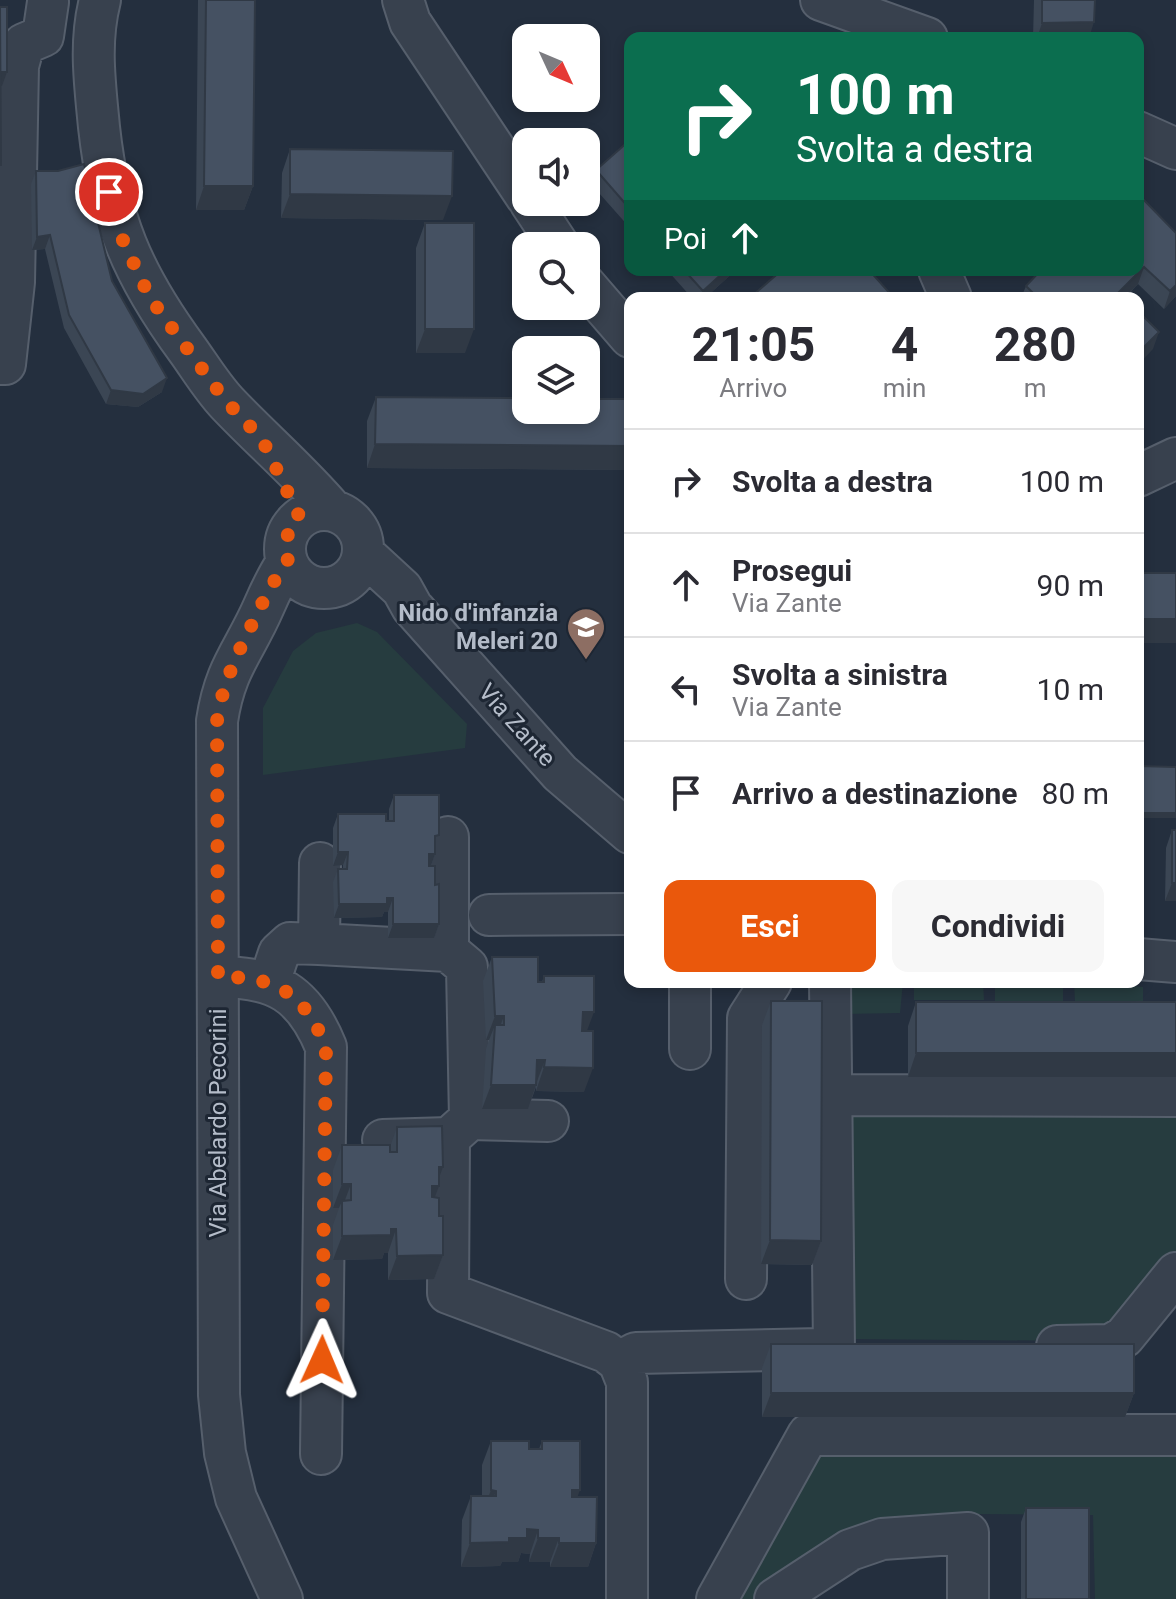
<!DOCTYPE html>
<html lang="it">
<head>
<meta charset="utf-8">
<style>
	:root { --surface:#fff; --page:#f7f7f7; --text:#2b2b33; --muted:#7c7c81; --line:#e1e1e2; --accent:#ea580c }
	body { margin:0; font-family:Roboto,sans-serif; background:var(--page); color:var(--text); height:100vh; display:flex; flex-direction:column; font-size:30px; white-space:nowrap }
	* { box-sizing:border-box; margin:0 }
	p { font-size:26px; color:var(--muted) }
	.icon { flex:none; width:44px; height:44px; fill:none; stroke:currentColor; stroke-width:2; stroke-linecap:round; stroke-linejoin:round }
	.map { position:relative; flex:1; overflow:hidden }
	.drawer { position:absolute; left:624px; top:292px; width:520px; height:696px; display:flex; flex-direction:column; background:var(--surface); border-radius:16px; box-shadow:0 4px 12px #0003 }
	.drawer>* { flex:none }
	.hud { position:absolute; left:624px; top:32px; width:520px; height:244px; border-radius:16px; box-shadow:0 4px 12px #0003; background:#0b6e4f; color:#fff; overflow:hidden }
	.needle { width:52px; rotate:134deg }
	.tools { position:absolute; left:512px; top:24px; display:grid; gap:16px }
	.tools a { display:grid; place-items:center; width:88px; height:88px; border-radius:16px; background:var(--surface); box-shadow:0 4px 12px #0003; font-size:40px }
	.pin { position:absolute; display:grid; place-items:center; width:68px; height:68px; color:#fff; margin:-34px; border:4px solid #fff; border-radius:50%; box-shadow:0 2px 8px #0007 }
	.me { position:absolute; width:88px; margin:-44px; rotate:1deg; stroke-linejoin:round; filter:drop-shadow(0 0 6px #0008) }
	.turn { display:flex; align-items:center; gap:28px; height:168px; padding:0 40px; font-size:36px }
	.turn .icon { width:104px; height:104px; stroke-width:2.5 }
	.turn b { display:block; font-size:56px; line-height:68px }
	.then { display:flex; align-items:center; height:76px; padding:0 40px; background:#0003; gap:16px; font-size:30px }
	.eta { display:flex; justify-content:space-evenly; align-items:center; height:136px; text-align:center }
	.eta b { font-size:48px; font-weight:700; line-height:56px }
	.cta { display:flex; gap:16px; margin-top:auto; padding:16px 40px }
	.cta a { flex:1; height:92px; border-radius:16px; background:var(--accent); color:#fff; font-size:32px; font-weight:700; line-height:92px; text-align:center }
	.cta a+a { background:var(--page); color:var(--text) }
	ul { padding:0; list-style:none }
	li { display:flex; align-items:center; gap:24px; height:104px; padding:0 40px; border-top:2px solid var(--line) }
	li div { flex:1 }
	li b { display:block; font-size:30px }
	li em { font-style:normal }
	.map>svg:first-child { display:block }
	.green { fill:#263c3f }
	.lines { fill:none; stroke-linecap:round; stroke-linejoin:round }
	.minor-casing { stroke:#565f6c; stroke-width:44 }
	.minor { stroke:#38414e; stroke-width:40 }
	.wall { fill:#3b4654 }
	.shaded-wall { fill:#303945 }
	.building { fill:#455162; stroke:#303945; stroke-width:2 }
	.route { stroke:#ea580c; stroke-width:14; stroke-dasharray:0 25.2 }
	.labels { text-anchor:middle; stroke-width:6; stroke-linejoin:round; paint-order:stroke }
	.poi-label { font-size:24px; font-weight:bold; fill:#b4bcc9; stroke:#1d2633; text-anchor:end }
	.street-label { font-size:24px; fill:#b4bcc9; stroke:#1d2633 }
</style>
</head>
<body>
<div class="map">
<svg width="1176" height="1599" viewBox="0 0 1176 1599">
	<rect width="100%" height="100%" fill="#242f3e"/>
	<path class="green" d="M357 623 377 632 467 724 465 748 263 775V708L293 651 316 633Z
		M843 982H903L900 1013 842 1014Z
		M914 982H983L984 1000H914Z
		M995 982H1063V1002L995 1001Z
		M1074 982 1143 987V1002H1075Z
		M1176 1106V1255L1093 1341 853 1339 844 1125 852 1110Z
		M1176 1448V1599H1095L1093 1515 974 1514 895 1523 759 1599H730L817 1450Z"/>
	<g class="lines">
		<g class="minor-casing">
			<path id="minor" d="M100 0C89 43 95 84 99 127 109 219 132 274 187 349 200 367 212 387 227 403 262 440 300 472 333 511
				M403 0 410 22 526 196
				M821 0 927 38
				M1138 132 1176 149
				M530 202 559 246
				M939 270 951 298
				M586 286 630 337
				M0 364H5L14 282 18 66 24 44 43 36 48 2
				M1138 476 1176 458
				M285 549a39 39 0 1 1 78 0a39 39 0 1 1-78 0Z
				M364 554 402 589 412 607 560 773 630 833
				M448 837V951
				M489 915 630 914
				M319 944 448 951 467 967 470 1119 449 1138
				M1138 959 1176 962
				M218 977C276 977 304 993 326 1047L321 1454
				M690 982V1049
				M830 982 834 1349
				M269 983 279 953 290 943 319 944 320 863
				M831 1095 1176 1096
				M470 1119 548 1121
				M383 1140 449 1138 448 1293 606 1352 619 1362 627 1382V1599
				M746 1279 748 1018 771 982
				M1057 1346 1110 1345 1124 1337 1176 1273
				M619 1362 636 1353 821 1349
				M282 1599 236 1498 225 1453 219 1395 217 721C225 667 244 652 264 606 271 590 277 577 287 562
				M717 1599 808 1435H1176
				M775 1599 850 1550 882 1539 968 1533V1599"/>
		</g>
		<use href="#minor" class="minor"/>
	</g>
	<path class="wall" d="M198 0H255L253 186 244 210H196Z
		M1034 0H1095L1089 38H1033Z
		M630 140V228L591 184 596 170Z
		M290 149 443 220 281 218 282 173Z
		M36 171 112 281 162 392 138 407 106 404 64 328 45 249 32 250 31 184Z
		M425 223 465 353H416V248Z
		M1176 233V296L1164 309 1138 284 1125 298H1021L1026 286Z
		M667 270H736L705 298H692Z
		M771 270H869L894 298H752V296L776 276Z
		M376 397 630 399V470L367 468V421Z
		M630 716V740L626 739Z
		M394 795 435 846V854L431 866 435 885 439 924 434 938H388V912H384L382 917 334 918 333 882 338 869H343V865L333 866V828L338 814 389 821V809Z
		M1172 830H1176V901H1165L1166 848Z
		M492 957 538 982H542L544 976 587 1031 584 1092 536 1091V1087L528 1109H482L486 1049 489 1040H486L483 981Z
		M771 1001 821 1241 812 1265 761 1264 762 1025Z
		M916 1002H1176L908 1077V1026Z
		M397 1127 439 1177 434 1197 439 1216 443 1255 434 1279 388 1280V1253H384L382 1259 333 1260V1225L339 1208H333V1170L342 1145 390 1147Z
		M771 1344 1134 1393 1125 1417H762V1368Z
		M491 1441 529 1449H539L542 1441 578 1497 596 1543 588 1567H550V1562H529L530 1554 521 1553 518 1562H502L500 1566 461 1567 462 1520 471 1496H482V1465Z
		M1026 1508 1089 1599H1021V1522Z"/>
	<path class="shaded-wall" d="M1094 22 1089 38H1037L1042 23Z
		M0 72H7L2 86 0 85Z
		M204 186H253L244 210H196Z
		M290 194 452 196 443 220 281 218Z
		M50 235 45 249 32 250 37 237Z
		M1144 267 1138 284 1124 298 1119 292Z
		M726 270H736L705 298H700L703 291Z
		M1176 285V296L1164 309 1170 291Z
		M425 329H474L465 353H416Z
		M1159 332 1153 349 1138 365V353Z
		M167 378 162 392 138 407 106 404 111 390Z
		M375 444 630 446V470L367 468Z
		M1138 619H1176V643H1138Z
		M1138 813H1176V818H1138Z
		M338 852H348L343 865 333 866Z
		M429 854H435L430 868H424Z
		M1172 883H1176V901H1165Z
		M387 898H393L388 912H384L382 917 334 918 339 904Z
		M393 924H439L434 938H388Z
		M583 1012H594L585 1036H574Z
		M495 1016H504L495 1040V1025L489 1040H486Z
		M916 1053H1176V1077H908Z
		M537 1060H545L536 1084Z
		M544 1067 593 1068 584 1092 536 1091Z
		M491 1085H536L528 1109H482Z
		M439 1167H443L436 1186H439L430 1210H423Z
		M342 1184H351L342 1208V1201L339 1208H333Z
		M391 1229H396L388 1253H384L382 1259 333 1260 342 1236Z
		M770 1240 821 1241 812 1265 761 1264Z
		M443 1255 434 1279 388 1280 397 1256Z
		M771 1393H1134L1125 1417H762Z
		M491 1490 496 1491 487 1515 482 1514Z
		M572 1490H580L571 1514Z
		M527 1529 538 1530 530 1554 521 1553 518 1562H502L500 1566 461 1567 470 1543 509 1538Z
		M538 1538H559L550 1562H529Z
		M559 1543H596L588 1567H550Z"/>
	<path class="building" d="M206 0H255L253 186H204Z
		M1042 0H1095L1094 22 1042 23Z
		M0 7H7V72H0L1 166Z
		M630 140V209L596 170Z
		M290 149 453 151 452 196 290 194Z
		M84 164 112 281 167 378 143 394 111 390 69 315 50 235 37 237 36 171H58Z
		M1138 194 1176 233V285L1170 291 1144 267 1119 292 1125 298H1038L1026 286 1041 270H1138Z
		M425 223H474V329H425Z
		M684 270H726L703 291Z
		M782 270H869L894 298H754L752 296Z
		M1138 311 1159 332 1138 353Z
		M376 397 526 398V410H586V399H630V446L375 444Z
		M1138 573H1176V619H1138Z
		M1138 766 1176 767V813H1138Z
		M394 795H439V835L435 836V854H429V866H435V885L439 884V924H393V898H387V904H339L338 869H347L348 852H338V814H386V821H394Z
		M1172 830H1176V883H1172Z
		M492 957H538V982H544V976H594V1012H583L582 1031H593V1068L544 1067 545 1060H537L536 1085H491L495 1025H504V1016H495Z
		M771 1001H822L821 1241 770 1240Z
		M916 1002H1176V1053H916Z
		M442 1126 443 1167H439V1186H432V1197L439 1198V1216H443V1255L397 1256 396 1229H391V1235L342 1236V1201L351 1200V1184H342V1145H390V1152H397V1127Z
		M771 1344H1134V1393H771Z
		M491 1441H529V1449H542V1441H580V1490H572V1497H597L596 1543H559V1538H538V1530L527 1529V1538H509V1542L470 1543 471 1496H496V1491L491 1490Z
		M1026 1508H1089V1599H1026Z"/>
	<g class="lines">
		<path class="route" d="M109 192 120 234 150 298 225 400 262 439 300 518C278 538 292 544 287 563 285 572 273 580 269 589 249 633 224 672 217 721L218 977C276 976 304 993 326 1047L322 1360"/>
	</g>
	<defs>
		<g id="school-pin" transform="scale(2)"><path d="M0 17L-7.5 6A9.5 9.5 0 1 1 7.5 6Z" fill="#8d6e63" stroke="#1d2633"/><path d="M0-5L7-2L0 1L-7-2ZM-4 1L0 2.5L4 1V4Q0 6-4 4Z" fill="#fff"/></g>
	</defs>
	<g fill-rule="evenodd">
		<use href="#school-pin" x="586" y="627"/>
	</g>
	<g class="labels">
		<g class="poi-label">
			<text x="558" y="621">Nido d'infanzia<tspan x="558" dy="28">Meleri 20</tspan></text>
		</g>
		<g class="street-label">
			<text transform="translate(517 725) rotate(48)" y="8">Via Zante</text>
			<text transform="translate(218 1123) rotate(-90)" y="8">Via Abelardo Pecorini</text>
		</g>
	</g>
</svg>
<div class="tools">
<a><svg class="needle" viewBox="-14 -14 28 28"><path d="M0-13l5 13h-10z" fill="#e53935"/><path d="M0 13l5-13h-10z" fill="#7c7c81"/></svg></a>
<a><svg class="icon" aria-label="sound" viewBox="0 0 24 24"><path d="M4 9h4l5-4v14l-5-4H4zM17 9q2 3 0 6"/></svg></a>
<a><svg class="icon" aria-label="search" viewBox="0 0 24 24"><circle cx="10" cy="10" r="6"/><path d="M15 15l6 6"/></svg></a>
<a><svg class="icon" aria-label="layers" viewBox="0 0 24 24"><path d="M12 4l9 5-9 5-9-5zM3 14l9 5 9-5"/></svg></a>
</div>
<div class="pin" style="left:109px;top:192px;background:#d93025"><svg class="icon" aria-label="arrive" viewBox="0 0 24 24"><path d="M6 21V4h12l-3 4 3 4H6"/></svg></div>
<svg class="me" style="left:322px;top:1360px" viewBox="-20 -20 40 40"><path d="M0-17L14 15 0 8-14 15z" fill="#ea580c" stroke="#fff" stroke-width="4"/></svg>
<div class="hud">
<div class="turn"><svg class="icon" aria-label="right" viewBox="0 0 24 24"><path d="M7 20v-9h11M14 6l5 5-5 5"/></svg><div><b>100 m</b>Svolta a destra</div></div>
<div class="then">Poi<svg class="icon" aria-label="ahead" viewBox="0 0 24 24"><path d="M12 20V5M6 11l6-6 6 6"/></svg></div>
</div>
<section class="drawer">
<div class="eta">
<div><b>21:05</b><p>Arrivo</p></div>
<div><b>4</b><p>min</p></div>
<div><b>280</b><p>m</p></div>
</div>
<ul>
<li><svg class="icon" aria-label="right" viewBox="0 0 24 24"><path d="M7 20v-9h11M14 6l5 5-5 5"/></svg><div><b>Svolta a destra</b></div><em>100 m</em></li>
<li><svg class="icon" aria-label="ahead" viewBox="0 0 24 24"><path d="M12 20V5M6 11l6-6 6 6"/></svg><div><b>Prosegui</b><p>Via Zante</p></div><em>90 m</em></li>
<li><svg class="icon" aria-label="left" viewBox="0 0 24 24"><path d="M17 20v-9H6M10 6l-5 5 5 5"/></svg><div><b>Svolta a sinistra</b><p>Via Zante</p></div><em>10 m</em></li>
<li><svg class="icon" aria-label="arrive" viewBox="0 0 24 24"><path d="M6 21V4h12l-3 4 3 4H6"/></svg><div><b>Arrivo a destinazione</b></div><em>80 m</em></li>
</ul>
<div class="cta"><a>Esci</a><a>Condividi</a></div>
</section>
</div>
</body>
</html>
